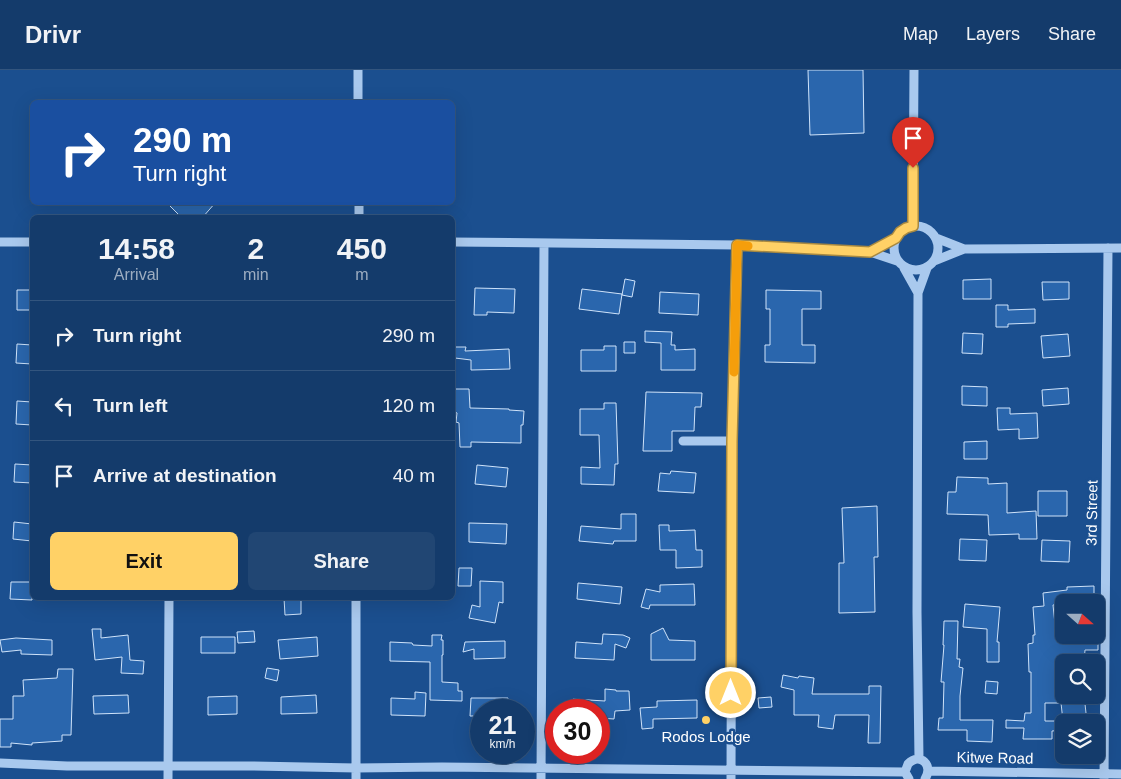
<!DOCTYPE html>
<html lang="en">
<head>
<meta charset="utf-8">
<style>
	:root { --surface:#143b6b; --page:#214673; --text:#f1f3f6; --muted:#9dadc1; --line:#33557e; --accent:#ffd166 }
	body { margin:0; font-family:Arial,sans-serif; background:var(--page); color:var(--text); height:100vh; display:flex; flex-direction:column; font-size:19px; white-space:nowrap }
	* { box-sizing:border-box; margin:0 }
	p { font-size:16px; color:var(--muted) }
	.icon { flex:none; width:28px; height:28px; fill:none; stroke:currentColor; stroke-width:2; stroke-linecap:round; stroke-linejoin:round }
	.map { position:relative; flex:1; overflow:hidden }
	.panel { position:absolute; left:30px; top:145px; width:425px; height:385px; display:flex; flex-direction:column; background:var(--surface); border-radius:8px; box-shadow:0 5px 20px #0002,0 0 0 1px var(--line) }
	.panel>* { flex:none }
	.guide { position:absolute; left:30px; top:30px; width:425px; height:105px; border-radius:8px; box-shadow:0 5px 20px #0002,0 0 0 1px var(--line); background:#1a4fa0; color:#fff; overflow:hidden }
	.needle { width:32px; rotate:111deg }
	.fabs { position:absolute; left:1055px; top:524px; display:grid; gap:10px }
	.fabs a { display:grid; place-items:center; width:50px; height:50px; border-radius:8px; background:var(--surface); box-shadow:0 5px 20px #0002,0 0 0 1px var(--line); font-size:25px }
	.speed { position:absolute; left:470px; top:629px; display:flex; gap:10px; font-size:25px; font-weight:700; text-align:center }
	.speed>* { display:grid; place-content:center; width:65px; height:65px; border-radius:50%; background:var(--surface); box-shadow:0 5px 20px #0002,0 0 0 1px var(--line); line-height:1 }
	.speed small { font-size:12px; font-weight:400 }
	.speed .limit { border:8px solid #d22; background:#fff; color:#111 }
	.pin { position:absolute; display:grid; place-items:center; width:42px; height:42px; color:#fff; margin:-51px -21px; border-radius:50% 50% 50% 0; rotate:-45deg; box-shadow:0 0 5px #0007 }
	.pin .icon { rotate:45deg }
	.me { position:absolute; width:55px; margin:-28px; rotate:0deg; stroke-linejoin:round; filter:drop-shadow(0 0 4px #0008) }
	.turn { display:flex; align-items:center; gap:18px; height:105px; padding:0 20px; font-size:22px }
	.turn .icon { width:65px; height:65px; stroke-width:2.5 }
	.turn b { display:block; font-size:35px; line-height:42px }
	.eta { display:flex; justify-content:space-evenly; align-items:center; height:85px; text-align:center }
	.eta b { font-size:30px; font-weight:700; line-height:35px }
	.button { display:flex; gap:10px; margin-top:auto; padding:10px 20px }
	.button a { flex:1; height:58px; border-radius:8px; background:var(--accent); color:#111; font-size:20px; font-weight:700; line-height:58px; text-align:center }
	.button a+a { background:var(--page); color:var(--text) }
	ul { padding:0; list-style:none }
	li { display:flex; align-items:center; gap:15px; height:70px; padding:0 20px; border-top:1px solid var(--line) }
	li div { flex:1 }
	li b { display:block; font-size:19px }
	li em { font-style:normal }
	header { display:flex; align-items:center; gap:30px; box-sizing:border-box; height:70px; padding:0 25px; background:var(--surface); border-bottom:1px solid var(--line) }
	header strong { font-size:24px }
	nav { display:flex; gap:28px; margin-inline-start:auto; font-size:18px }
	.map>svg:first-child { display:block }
	.building { fill:#2a66ad; stroke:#cfe3fa; fill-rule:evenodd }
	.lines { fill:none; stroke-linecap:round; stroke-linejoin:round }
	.minor { stroke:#a9c9ee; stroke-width:9 }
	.route-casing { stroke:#a68842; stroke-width:12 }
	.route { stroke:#ffd166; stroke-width:9 }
	.slow { stroke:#f59e0b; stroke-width:9 }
	.poi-dot { fill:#ffd166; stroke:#1b4f8f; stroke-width:2 }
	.labels { text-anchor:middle; stroke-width:5; stroke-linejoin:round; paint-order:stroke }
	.street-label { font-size:15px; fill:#fff; stroke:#1b4f8f }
	.poi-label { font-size:15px; fill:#fff; stroke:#1b4f8f }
</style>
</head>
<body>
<header>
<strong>Drivr</strong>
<nav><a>Map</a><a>Layers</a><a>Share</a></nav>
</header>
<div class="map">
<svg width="1121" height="709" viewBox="0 0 1121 709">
	<rect width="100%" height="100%" fill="#1b4f8f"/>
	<path class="building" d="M808 0H863L864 63 810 65Z
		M166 132H216L202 148H182Z
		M625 209 635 211 632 227 622 225Z
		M991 209V229H963V210Z
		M1042 212H1069V229L1043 230Z
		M475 218 515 219 514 243 487 242V245H474Z
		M582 219 622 224 619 244 579 239Z
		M17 220H32V240H17Z
		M766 220 821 221V239H802V275H815V293L765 292V275H770V239H766Z
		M660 222 699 224 698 245 659 243Z
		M996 235H1008V240L1035 239V253L1008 254V257H996Z
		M645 261 672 262 671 275H675V280L695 279V300H661V273L645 272Z
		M963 263 983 264 982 284 962 283Z
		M1068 264 1070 286 1043 288 1041 266Z
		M624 272H635V283H624Z
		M17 274 32 275V294L16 293Z
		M604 276H616V301H581V280H604Z
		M455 277H466L465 281 509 279 510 299 471 300V290L455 288Z
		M962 316 987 317V336L962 335Z
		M1068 318 1069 334 1043 336 1042 320Z
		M455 319H469L470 338 509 339V340L524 341 523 355H521V373L471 372V377H460L459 353 456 352 457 343 455 342Z
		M646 322 702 323 701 337H695L694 361H672V381H643Z
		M17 331 32 332V355L16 354Z
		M604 333H616L618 394H615L614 415 581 414V397L600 398 599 365H580V339H604Z
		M997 338H1010V344L1037 343 1038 368 1019 369V359L998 360Z
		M987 371V389H964V372Z
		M15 394 32 395V413L14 412Z
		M477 395 508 398 506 417 475 414Z
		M671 401 696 403 694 423 658 421 660 403 670 404Z
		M957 407 988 408V414L1007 413V443L1036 441 1037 469H1019V464L989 465 988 445 947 444 948 422H956Z
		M1038 421H1067V446H1038Z
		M877 436 878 487H874L875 542 839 543V493H844L842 438Z
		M621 444H636V471H614L613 474 579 471 581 456 621 459Z
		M14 452 32 454V471L13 469Z
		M469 453 507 454 506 474 469 472Z
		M659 455H669V461L695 460 696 480H702V497L676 498V480H660Z
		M960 469 987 470 986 491 959 490Z
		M1042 470 1070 471 1069 492 1041 491Z
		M459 498H472L471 516H458Z
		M480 511 503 512V533L499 532 495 553 469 548 472 535 480 537Z
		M11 512H32V530L10 529Z
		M578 513 622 517 620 534 577 529Z
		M694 514 695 535H650L649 539 641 537 646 519 660 522V515Z
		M1094 516V530L1064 531V533L1053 535 1055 554H1064V565H1098V580H1085L1084 592H1064V627L1084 625 1087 652H1064V660L1052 661V669H1023L1024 658H1006V650L1024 651 1025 643H1031V602H1029L1028 574 1033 573V565H1035L1033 537 1044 536 1043 523 1067 520V517ZM1045 633H1061L1063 651H1045Z
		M284 528H301V544L285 545Z
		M965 534 1000 537 997 572H999V592H987V559L963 557Z
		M944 551H958L957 589H960L959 597 963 598 960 626V650H993L992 672 967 671V660H938L939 648H943L944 612H941L944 575H943Z
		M663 558 669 570 695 571V590H651V564Z
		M92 559H101V568L128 565 130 590 144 591 143 604 121 603 122 587 95 590Z
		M254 561 255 572 238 573 237 562Z
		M603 564 623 565 630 568 626 578 615 574 614 590 575 588 576 572 602 574Z
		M432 565H442L441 570H443V585H442V612L458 613V621H462V631L430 630V592L390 591V572L412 573 413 575 432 576Z
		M201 567H235V583H201Z
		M317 567 318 586 280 589 278 570Z
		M16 568 52 570V585L21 584V580L2 582 0 570Z
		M505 571V588L474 589V579L463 582 465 572Z
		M267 598 279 600 277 611 265 608Z
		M58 599H73L71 665H62V671L32 673V675L11 673V677H0V649H13V626H24L23 610 57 608Z
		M783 605 798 608 799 606 814 608 812 624H869V616H881L880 673H868L869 645H835L833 659 818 657 819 645H794V620L781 617Z
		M986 611 998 612 997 624 985 623Z
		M605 619 616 620V621H629L630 640 615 641 614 649 599 648V640H573V629L605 631Z
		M415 622 426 623 425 646 391 645V628L415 629Z
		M128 625 129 643 94 644 93 626Z
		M316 625 317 643 281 644V627Z
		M237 626V644L208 645V627Z
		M771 627 772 637 759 638 758 628Z
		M471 628H508L507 640H481V646H470Z
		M697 630V648L653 649V658L642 659 640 638 657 637V631Z"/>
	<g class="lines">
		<path class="minor" d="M358 0V32
			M359 132V148
			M894 178a22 22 0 1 1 44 0a22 22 0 1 1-44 0Z
			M913 156 914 0
			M936 168 964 179 1121 178
			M0 172H32
			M452 172 737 175 870 182 897 191
			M870 182 896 168
			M934 191 964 179
			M904 198 918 223
			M683 371H732
			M919 689 917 542 918 223 927 198
			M0 693 67 696H251L356 698 442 697 905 702
			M928 701 1121 704
			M168 709 169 528
			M356 709V528
			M541 709 544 173
			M731 709 732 371 737 175
			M909 709 905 702 908 694C920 682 934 695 925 709
			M1104 709 1108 178"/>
	</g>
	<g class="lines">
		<g class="route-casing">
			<path id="route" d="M731 623 732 371 737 175 870 182 896 168 900 162 906 158 913 156V98"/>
		</g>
		<use href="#route" class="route"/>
		<path class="slow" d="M734 302 737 175 748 176"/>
	</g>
	<circle class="poi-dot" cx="706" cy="650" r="5"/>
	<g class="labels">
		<g class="street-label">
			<text transform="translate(1092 443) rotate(-89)" y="5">3rd Street</text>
			<text transform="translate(995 688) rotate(1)" y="5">Kitwe Road</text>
		</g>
		<g class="poi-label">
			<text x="706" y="672">Rodos Lodge</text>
		</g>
	</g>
</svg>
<div class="fabs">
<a><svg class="needle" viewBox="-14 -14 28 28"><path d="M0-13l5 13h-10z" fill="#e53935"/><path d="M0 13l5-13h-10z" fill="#9dadc1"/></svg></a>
<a><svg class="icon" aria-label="search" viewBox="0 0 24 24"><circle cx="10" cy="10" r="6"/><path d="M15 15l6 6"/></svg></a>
<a><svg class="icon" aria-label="layers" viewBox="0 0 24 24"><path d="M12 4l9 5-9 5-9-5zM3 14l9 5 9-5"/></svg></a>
</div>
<div class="speed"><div>21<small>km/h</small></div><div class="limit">30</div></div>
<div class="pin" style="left:913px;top:98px;background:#d93025"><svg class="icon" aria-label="arrive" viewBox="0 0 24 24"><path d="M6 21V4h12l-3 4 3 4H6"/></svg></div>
<svg class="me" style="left:731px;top:623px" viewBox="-20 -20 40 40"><circle r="17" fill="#ffd166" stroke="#fff" stroke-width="3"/><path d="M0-11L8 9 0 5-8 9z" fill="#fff"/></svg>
<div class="guide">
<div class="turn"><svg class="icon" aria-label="right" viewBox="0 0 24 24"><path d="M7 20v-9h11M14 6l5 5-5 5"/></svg><div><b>290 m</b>Turn right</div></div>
</div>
<section class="panel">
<div class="eta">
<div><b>14:58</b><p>Arrival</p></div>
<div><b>2</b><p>min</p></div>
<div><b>450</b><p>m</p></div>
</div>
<ul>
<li><svg class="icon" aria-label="right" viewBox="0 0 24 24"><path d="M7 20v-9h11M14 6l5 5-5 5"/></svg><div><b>Turn right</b></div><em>290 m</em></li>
<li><svg class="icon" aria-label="left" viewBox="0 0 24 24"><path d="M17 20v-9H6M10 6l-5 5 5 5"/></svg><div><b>Turn left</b></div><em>120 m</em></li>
<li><svg class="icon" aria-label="arrive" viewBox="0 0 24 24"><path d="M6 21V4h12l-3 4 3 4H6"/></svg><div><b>Arrive at destination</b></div><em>40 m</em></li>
</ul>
<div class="button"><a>Exit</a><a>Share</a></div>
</section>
</div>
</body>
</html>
